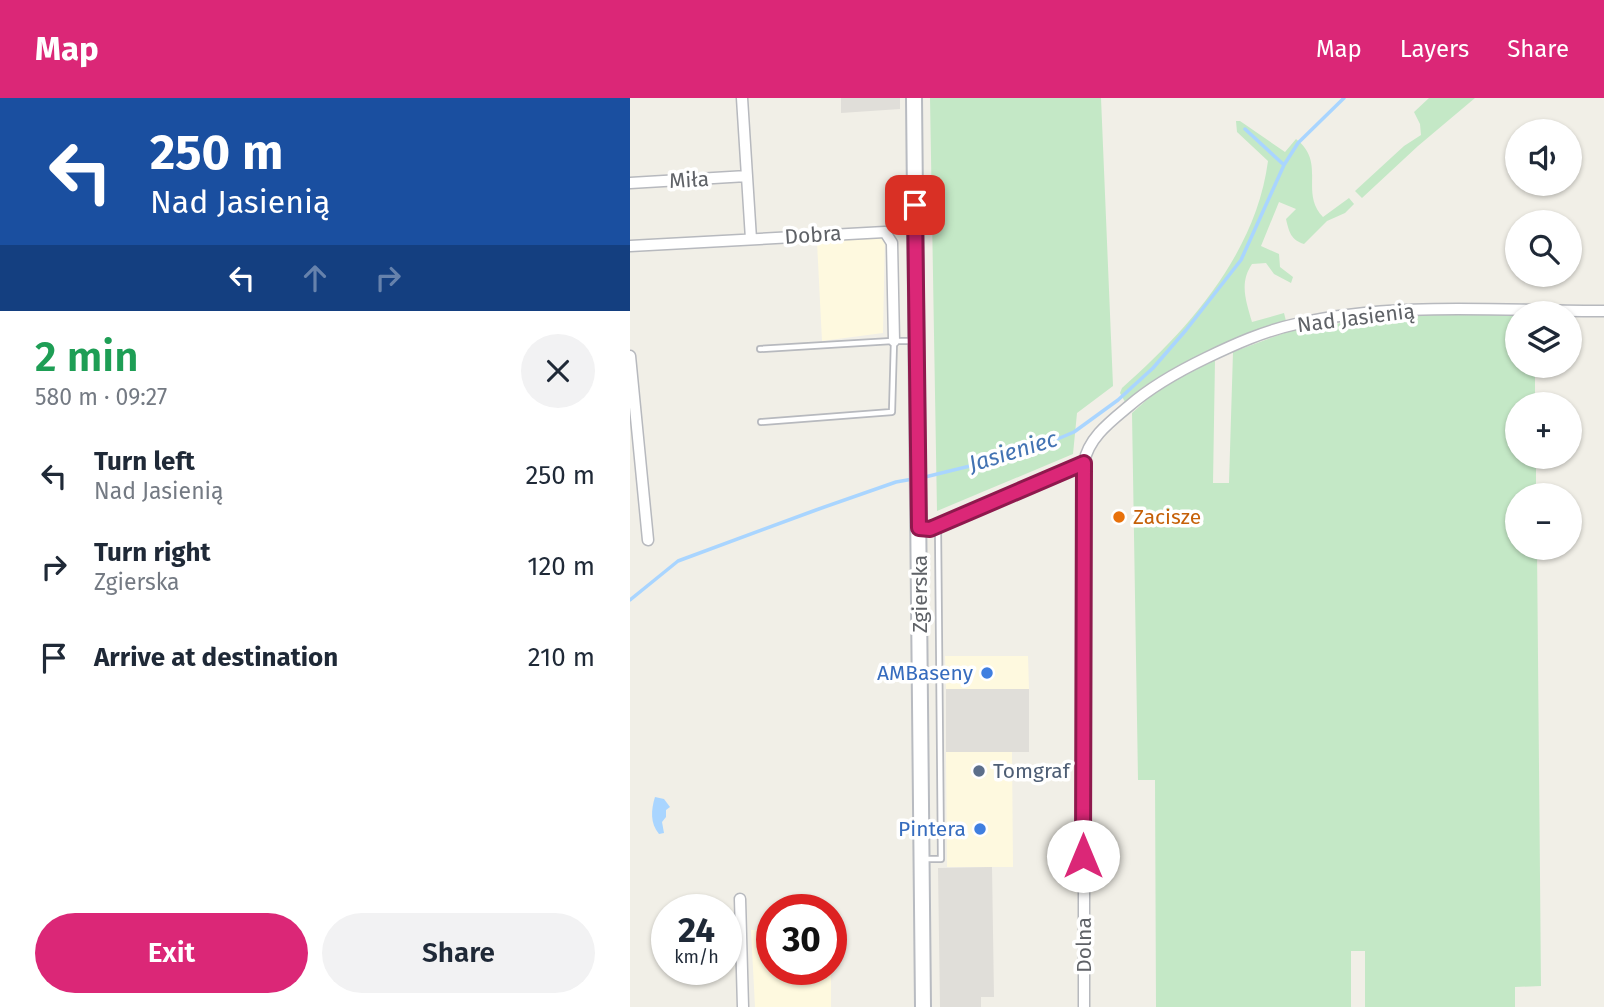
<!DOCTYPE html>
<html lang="en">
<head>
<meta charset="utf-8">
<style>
	:root { --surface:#fff; --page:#f2f2f3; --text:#1f2937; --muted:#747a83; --accent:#db2777 }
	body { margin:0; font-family:"Fira Sans",sans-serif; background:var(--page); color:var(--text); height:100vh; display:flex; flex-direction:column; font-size:26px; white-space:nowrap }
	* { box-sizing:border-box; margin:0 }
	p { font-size:23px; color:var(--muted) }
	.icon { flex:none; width:38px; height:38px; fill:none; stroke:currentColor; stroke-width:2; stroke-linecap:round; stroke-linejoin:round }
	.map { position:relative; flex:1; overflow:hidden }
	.drawer { display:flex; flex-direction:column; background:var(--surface); width:630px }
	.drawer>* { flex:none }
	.top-card { background:#1a4fa0; color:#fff; overflow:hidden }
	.controls { position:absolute; left:875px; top:21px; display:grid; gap:14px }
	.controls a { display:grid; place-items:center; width:77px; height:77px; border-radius:50%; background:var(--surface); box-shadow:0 2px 5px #0004; font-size:35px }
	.speed { position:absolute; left:21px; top:796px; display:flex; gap:14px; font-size:35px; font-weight:700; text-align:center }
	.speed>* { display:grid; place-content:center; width:91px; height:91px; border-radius:50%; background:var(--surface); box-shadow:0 2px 5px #0004; line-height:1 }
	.speed small { font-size:18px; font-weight:400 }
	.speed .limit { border:10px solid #d22; background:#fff; color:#111 }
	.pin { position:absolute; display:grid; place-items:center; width:60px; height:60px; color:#fff; margin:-30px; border-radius:14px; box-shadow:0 4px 10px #0006 }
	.me { position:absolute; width:77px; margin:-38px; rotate:0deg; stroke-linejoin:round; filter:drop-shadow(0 0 5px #0008) }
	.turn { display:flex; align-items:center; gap:24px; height:147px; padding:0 35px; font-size:32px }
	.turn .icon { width:91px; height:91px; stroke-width:2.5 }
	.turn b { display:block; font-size:49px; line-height:60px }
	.lanes { display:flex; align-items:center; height:66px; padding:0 35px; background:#0003; justify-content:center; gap:35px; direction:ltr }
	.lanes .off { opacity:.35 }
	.round { display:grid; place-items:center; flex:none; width:74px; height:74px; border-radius:37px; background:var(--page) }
	.overview { display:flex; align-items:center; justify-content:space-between; height:119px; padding:0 35px }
	h1 { font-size:42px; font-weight:600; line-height:52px; color:#1e9e55 }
	.cta { display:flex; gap:14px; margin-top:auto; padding:14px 35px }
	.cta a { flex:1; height:80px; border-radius:42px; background:var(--accent); color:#fff; font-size:28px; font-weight:600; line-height:80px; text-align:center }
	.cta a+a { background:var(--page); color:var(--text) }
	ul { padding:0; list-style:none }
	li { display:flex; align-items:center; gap:21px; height:91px; padding:0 35px }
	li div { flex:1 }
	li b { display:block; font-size:26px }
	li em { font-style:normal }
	header { display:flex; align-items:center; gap:42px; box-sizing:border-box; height:98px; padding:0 35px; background:var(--accent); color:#fff }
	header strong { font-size:33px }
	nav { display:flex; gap:38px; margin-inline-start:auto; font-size:24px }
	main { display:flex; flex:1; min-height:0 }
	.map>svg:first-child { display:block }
	.commercial { fill:#fef9df }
	.industrial { fill:#e0ded9 }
	.green { fill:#c4e8c6 }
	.water { fill:#a9d5ff }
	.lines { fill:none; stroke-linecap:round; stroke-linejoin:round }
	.stream { stroke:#a9d5ff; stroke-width:3.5 }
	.lane-casing { stroke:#b7b9be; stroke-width:8 }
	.street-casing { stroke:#b7b9be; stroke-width:13 }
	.secondary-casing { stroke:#b8bbc1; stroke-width:18 }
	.lane { stroke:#fff; stroke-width:4.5 }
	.street { stroke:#fff; stroke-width:10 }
	.secondary { stroke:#fff; stroke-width:14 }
	.route-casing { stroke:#8e194d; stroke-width:18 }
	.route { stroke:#db2777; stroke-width:12 }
	.food-dot { fill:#e8710a; stroke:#fff; stroke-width:2.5 }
	.shop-dot { fill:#3f7fe0; stroke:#fff; stroke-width:2.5 }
	.service-dot { fill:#5c6f8a; stroke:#fff; stroke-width:2.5 }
	.labels { text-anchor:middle; stroke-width:7; stroke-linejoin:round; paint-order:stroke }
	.street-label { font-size:21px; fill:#5f6267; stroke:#fff }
	.food-label { font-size:21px; fill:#c56008; stroke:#fff; text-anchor:start }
	.shop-label { font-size:21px; fill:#366cbe; stroke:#fff; text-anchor:end }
	.service-label { font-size:21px; fill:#4e5e75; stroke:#fff; text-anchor:start }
	.water-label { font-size:23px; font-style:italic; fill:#4373b3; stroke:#fff }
</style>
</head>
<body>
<header>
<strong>Map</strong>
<nav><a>Map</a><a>Layers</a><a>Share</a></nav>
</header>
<main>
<section class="drawer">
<div class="top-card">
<div class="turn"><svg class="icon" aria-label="left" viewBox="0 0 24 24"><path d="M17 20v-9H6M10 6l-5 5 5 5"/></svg><div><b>250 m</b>Nad Jasienią</div></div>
<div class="lanes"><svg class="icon" aria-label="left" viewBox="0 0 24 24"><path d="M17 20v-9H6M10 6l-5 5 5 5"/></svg><svg class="icon off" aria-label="ahead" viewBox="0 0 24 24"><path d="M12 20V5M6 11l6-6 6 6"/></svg><svg class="icon off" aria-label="right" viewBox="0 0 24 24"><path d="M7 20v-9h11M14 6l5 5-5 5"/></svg></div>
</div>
<div class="overview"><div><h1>2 min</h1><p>580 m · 09:27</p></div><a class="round"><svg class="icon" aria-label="close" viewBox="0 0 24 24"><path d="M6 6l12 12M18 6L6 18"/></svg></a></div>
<ul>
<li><svg class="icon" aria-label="left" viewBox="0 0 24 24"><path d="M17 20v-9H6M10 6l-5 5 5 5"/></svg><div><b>Turn left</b><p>Nad Jasienią</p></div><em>250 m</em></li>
<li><svg class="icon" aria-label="right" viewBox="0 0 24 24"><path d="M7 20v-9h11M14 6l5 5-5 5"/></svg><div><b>Turn right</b><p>Zgierska</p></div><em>120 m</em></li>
<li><svg class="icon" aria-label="arrive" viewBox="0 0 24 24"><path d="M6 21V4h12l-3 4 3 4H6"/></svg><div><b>Arrive at destination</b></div><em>210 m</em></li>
</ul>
<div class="cta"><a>Exit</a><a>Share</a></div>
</section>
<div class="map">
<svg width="974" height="909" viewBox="0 0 974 909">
	<rect width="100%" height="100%" fill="#f1efe7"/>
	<path class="commercial" d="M255 138 253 235 192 243 187 144Z
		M315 558H398L399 591H316Z
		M316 654H382L383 769H317Z
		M121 832H142V872H201V909H125Z"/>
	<path class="industrial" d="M211 0H270V11L211 15Z
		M316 591H399V654H316Z
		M362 769 364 899H351V909H310L308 770Z"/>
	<path class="green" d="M300 0H471L483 288 447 315 443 356 307 413Z
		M799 0H845L788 48 732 100 725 93 774 48 791 37 790 26 784 14Z
		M606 23H610L655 54 666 41C697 65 669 94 693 119L719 100 724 106 715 115 697 123 674 146C661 142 659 134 656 121L666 111 649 104 631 148 649 156 650 169 663 179 661 185 644 176 636 165 622 166C609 185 616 203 622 224L654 215 656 223C605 240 534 268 495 304L490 295 492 290C559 231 626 155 638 63L607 34Z
		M776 216H887V268H905V306H887V359H906V397H887V450H907L911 888 885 889V909H735V853H721V909H526L525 682H508L502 315 530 290 585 262 583 385H599L603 254 662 232Z"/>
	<path class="water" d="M25 699 34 701 40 709 36 712V719L32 724 34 735 29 736C20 725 21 712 25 699Z"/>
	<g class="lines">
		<path class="stream" d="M615 31 654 67
			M291 380 397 354 444 334 488 302 523 270 556 232 611 162 654 67 668 45 714 0
			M0 502 48 463 186 412 266 384 283 381"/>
		<g class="lane-casing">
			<path id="lane" d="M130 251 262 243
				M131 324 262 314 264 243H283
				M296 761H311L308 428"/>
		</g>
		<g class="street-casing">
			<path id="street" d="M112 0 121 141
				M0 85 117 78
				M0 148 255 134 262 145 264 243
				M0 258 18 442
				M289 431H300L454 365C458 340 481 323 499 308 522 288 549 273 576 260 605 246 634 233 666 226 762 203 875 213 974 213
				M110 801 113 909
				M454 909V365"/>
		</g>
		<g class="secondary-casing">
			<path id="secondary" d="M284 0 293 909"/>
		</g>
		<use href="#lane" class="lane"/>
		<use href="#street" class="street"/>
		<use href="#secondary" class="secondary"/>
	</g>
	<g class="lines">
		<g class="route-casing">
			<path id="route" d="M285 107 289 430 300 431 454 365 453 758"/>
		</g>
		<use href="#route" class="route"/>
	</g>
	<circle class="food-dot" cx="489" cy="419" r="7"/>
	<g class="shop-dot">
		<circle cx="357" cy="575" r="7"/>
		<circle cx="350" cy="731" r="7"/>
	</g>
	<circle class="service-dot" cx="349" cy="673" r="7"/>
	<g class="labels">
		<g class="street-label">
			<text transform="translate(59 82) rotate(-3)" y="7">Miła</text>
			<text transform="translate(183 137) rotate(-4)" y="7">Dobra</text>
			<text transform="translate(726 220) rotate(-7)" y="7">Nad Jasienią</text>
			<text transform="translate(290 496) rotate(-90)" y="7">Zgierska</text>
			<text transform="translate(454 847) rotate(-90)" y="7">Dolna</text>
		</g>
		<g class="food-label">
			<text x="503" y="426">Zacisze</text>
		</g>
		<g class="shop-label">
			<text x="343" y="582">AMBaseny</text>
			<text x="336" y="738">Pintera</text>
		</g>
		<g class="service-label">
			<text x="363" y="680">Tomgraf</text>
		</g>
		<g class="water-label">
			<text transform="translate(383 353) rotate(-17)" y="8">Jasieniec</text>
		</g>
	</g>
</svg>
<div class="controls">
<a><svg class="icon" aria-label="sound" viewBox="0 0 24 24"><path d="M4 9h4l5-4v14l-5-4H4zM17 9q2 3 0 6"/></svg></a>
<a><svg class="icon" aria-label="search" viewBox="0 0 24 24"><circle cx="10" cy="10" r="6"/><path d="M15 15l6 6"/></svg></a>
<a><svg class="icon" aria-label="layers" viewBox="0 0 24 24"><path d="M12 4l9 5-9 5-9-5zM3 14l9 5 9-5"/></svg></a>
<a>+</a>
<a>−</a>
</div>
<div class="speed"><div>24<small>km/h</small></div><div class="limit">30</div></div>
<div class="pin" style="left:285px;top:107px;background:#d93025"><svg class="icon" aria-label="arrive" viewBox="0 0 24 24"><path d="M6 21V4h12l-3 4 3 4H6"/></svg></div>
<svg class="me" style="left:453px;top:758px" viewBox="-20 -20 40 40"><circle r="19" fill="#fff"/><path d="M0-13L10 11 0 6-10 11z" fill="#db2777"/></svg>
</div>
</main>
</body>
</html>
